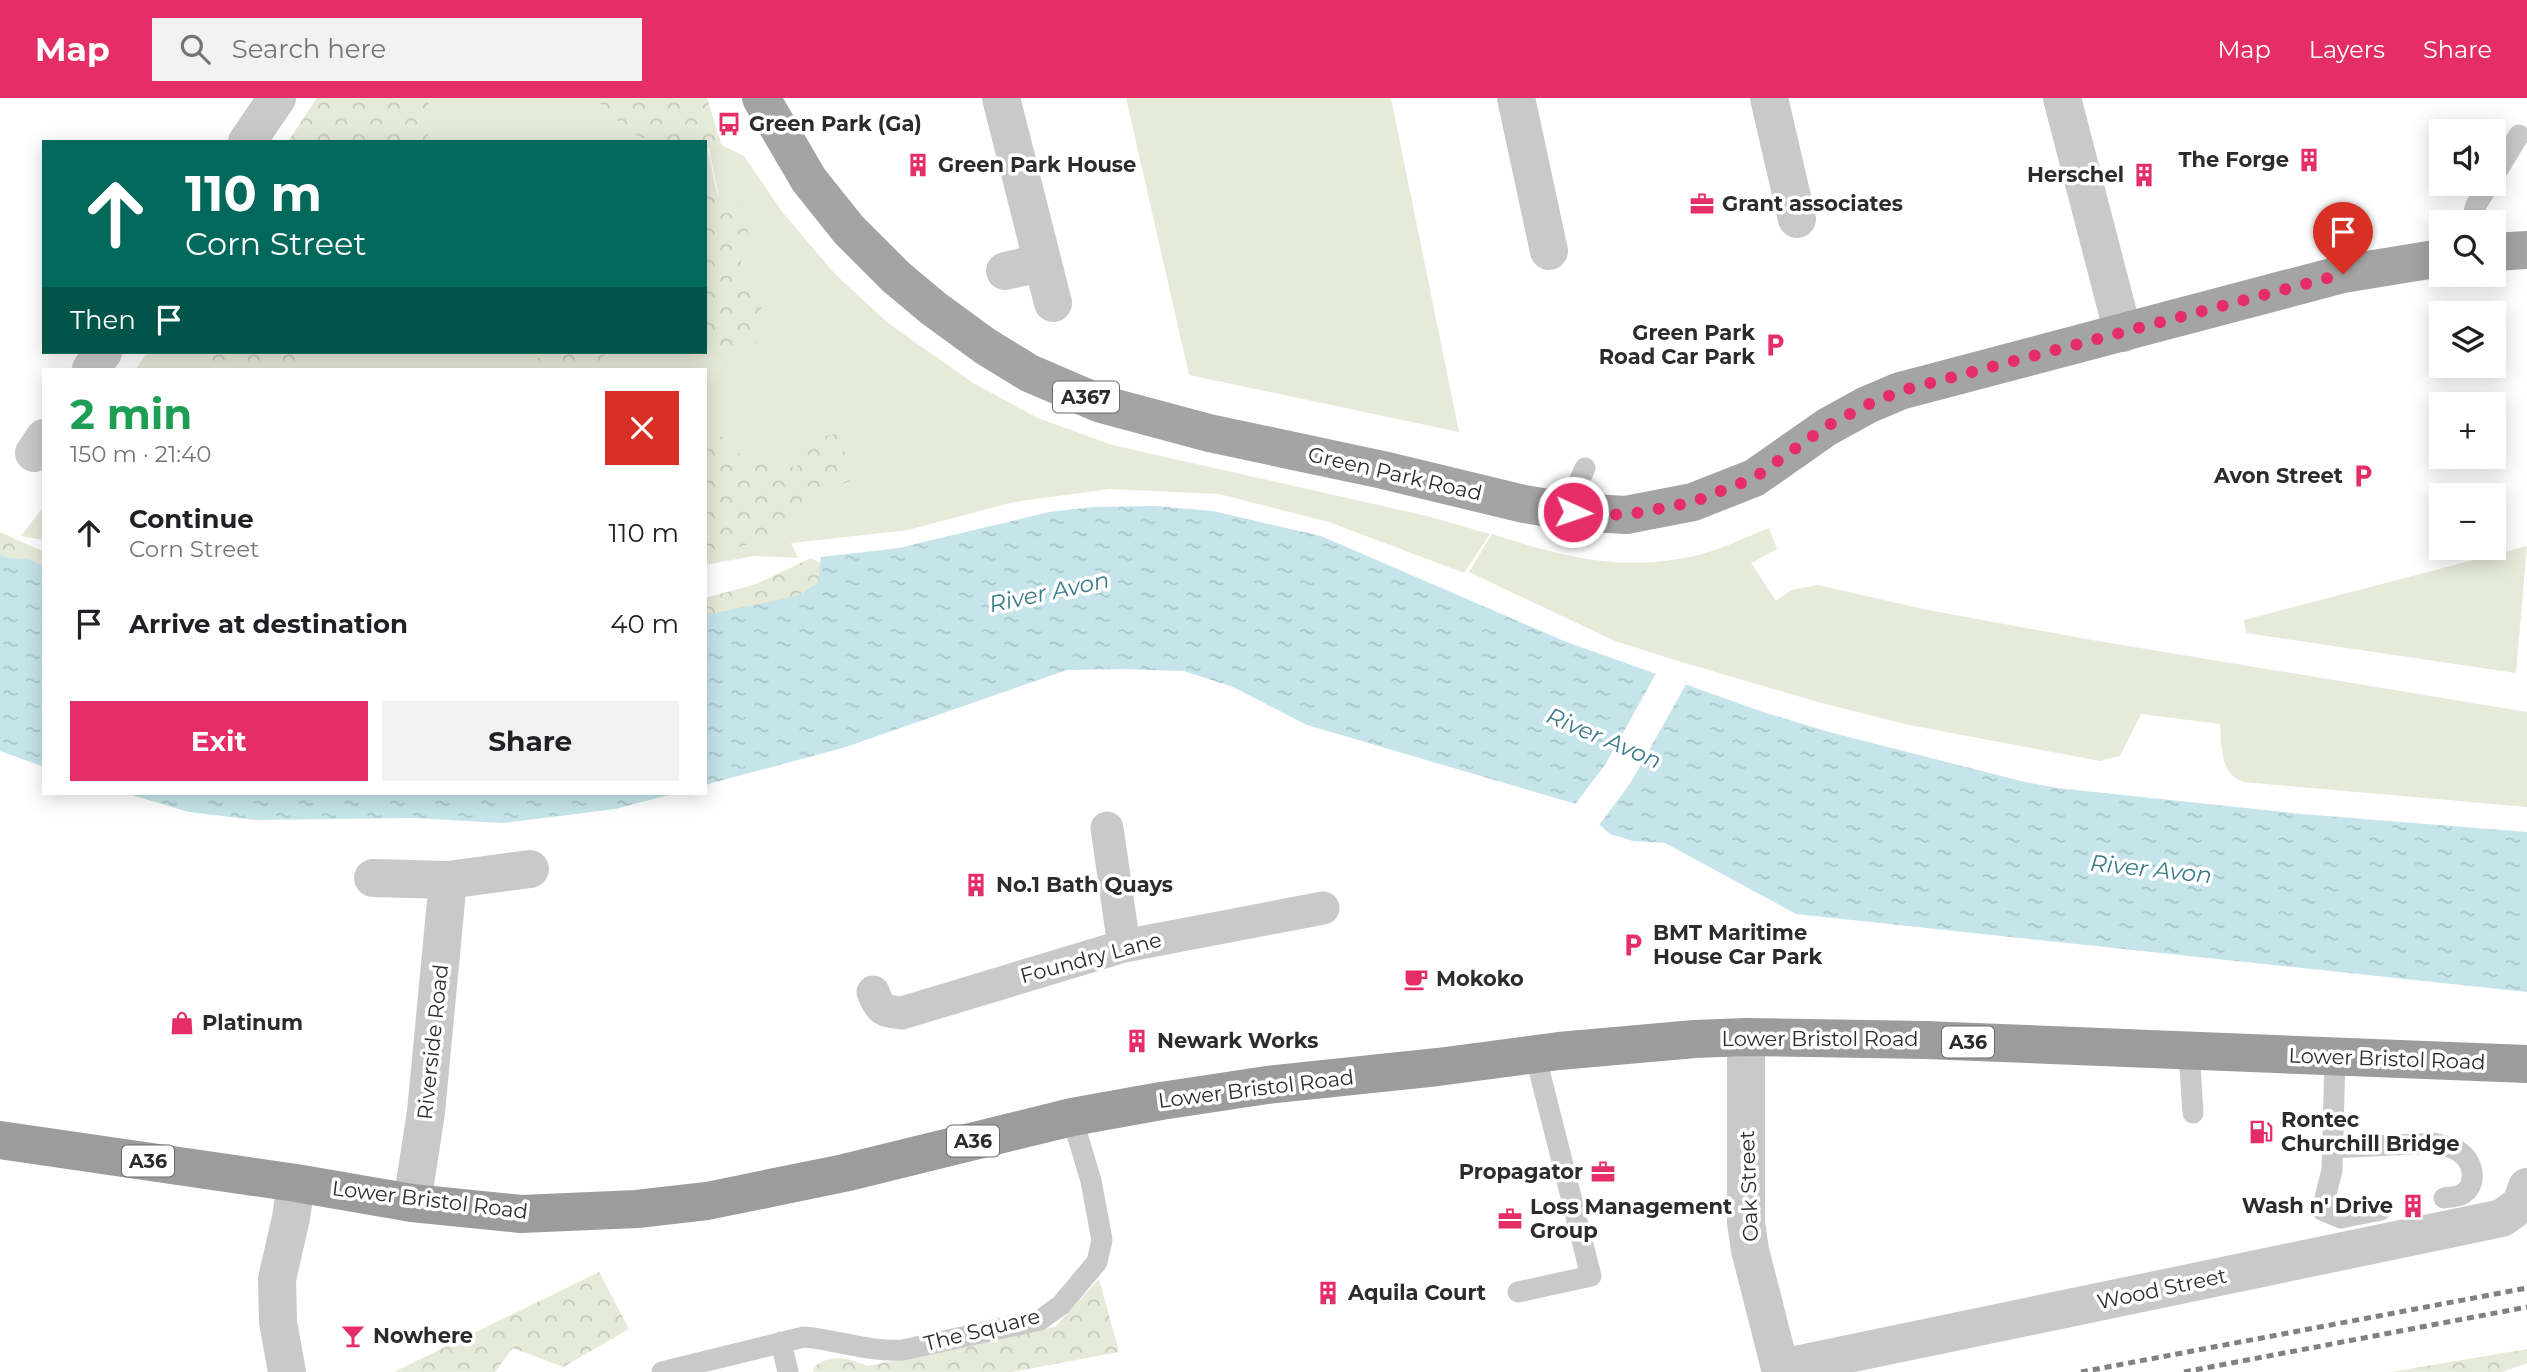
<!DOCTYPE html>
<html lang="en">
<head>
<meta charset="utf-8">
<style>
	:root { --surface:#fff; --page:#f2f2f2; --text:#202124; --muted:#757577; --accent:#e52d68 }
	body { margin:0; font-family:Montserrat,sans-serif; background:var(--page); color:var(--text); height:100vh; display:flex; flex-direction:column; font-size:26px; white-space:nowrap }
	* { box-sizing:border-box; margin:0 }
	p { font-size:23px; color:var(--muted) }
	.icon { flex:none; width:38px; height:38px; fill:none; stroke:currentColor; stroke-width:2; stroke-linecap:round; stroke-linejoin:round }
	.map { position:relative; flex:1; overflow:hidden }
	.panel { position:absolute; left:42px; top:270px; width:665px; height:427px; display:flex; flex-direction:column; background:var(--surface); border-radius:0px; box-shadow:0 4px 18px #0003 }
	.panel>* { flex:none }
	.guide { position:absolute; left:42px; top:42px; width:665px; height:214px; border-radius:0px; box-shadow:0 4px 18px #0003; background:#00695c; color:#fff; overflow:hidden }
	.controls { position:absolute; left:2429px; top:21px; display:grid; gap:14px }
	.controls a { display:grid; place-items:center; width:77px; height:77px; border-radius:0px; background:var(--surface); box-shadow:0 4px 18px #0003; font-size:35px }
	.pin { position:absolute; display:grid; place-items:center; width:60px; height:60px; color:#fff; margin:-72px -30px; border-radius:50% 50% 50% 0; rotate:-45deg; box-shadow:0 0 7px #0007 }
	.pin .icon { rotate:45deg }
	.me { position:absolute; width:77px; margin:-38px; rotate:93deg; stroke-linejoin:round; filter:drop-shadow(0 0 5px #0008) }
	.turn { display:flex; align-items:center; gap:24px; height:147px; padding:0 28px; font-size:32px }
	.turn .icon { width:91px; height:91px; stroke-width:2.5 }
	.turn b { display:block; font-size:49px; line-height:60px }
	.then { display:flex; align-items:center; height:66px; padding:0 28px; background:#0003; gap:14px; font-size:26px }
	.round { display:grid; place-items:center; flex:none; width:74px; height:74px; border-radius:0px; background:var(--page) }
	.head { display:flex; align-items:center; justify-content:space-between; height:119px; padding:0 28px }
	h1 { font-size:42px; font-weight:700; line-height:52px; color:#1e9e55 }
	.action { display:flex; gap:14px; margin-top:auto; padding:14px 28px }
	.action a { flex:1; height:80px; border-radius:0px; background:var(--accent); color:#fff; font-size:28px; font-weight:700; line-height:80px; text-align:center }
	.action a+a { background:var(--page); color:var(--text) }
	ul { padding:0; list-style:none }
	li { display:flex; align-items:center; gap:21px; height:91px; padding:0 28px }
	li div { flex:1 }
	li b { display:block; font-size:26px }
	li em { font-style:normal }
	header { display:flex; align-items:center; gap:42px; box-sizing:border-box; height:98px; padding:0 35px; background:var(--accent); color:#fff }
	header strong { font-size:33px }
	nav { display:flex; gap:38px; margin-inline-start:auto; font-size:24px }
	.search { width:490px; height:63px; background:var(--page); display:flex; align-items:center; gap:18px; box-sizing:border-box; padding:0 24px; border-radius:0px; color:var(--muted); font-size:26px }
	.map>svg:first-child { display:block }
	.green { fill:#e6ead9 }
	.forest { fill:url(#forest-crowns) }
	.water { fill:url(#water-ripples) }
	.pier { fill:#fff }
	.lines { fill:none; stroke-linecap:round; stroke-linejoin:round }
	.service { stroke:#c9c9c9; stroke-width:21 }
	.pedestrian { stroke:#c9c9c9; stroke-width:33 }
	.minor { stroke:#c9c9c9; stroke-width:38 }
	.tertiary { stroke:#c9c9c9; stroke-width:38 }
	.primary { stroke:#a4a4a4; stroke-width:38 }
	.trunk { stroke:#9c9c9c; stroke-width:38 }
	.rail { stroke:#818181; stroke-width:5; stroke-dasharray:7 5; stroke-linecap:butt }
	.route { stroke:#e52d68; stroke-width:12; stroke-dasharray:0 21.6 }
	.labels { text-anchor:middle; stroke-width:7; stroke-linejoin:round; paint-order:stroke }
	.shield { fill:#fff; stroke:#6b6b6b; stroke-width:2 }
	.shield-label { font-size:19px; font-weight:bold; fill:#2c2c2c }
	.poi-label { font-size:21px; font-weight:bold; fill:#2c2c2c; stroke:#fff; text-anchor:start }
	.street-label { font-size:21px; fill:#2c2c2c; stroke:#fff }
	.water-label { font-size:23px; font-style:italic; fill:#397c87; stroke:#fff }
</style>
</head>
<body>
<header>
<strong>Map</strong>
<div class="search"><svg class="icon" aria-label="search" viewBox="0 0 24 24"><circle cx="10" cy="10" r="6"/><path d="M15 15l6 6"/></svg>Search here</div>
<nav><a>Map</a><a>Layers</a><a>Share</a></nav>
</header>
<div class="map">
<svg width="2527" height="1274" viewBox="0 0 2527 1274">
	<defs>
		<pattern id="forest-crowns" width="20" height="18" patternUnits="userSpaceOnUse" patternTransform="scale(1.75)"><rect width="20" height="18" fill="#e6ead9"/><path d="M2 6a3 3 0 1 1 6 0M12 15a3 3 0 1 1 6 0" fill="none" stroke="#c5c9ba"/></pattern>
		<pattern id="water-ripples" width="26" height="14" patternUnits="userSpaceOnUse" patternTransform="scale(1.75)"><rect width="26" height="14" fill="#c5e5ea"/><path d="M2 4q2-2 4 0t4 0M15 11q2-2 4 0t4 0" fill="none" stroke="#a9c5c9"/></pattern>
	</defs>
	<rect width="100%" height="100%" fill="#fff"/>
	<path class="green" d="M317 0H697L742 215 707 40 744 58 783 115 836 177 888 225 973 285 1038 320 1112 347 1427 418 1490 436 1464 475 1329 424 1219 396 1109 391 1014 404 908 432 791 445 798 460 754 458 705 467V271H136L147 254H705V44H288Z
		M1126 0H1391L1459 334 1189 277Z
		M44 408V442L21 438Z
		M1769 430 1777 451 1751 465 1776 503 1791 492 1818 487 1928 512 2092 542 2527 614V709L2244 684C2219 676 2222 647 2220 626L2141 616 2120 658 2100 663 1909 627 1818 604 1688 566 1615 543 1469 474 1492 436C1563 459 1622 475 1698 457 1722 451 1746 439 1769 430Z
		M2527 448 2516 575 2246 535 2244 522Z"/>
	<path class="forest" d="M317 0H429L428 44H288Z
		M600 0H707L722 48 705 50V44H655L630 35 598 3Z
		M735 95 750 140 739 169 762 200 760 236 754 249 719 251 705 242V98Z
		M211 254H316L317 271H195Z
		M541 254H607L595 271H534Z
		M705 329 724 340 746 363 776 359 795 371 813 339 838 336 854 382 815 395 802 419 771 442 705 455Z
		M0 434 44 454V484L0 471Z
		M811 460 833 472 825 502 705 533V500L756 486Z
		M599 1174 629 1231 563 1269 513 1250 495 1274H394Z
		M1099 1181 1119 1254 1012 1274H813L815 1268C833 1255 849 1261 868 1268L1055 1229Z
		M2527 1251V1265L2502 1274H2391Z"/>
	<path class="water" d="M1155 408 1213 413 1321 438 1564 543 1763 614 1829 634 2025 684 2057 690 2301 716 2527 734V894L1796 816 1665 745 1633 743 1610 736 1576 706 1307 627 1233 589 1184 573 1119 571 1067 572 846 649 705 687V517L798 498 818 485 821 459 899 450 1049 414 1093 409Z
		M0 456 6 460 29 461 44 469V669L0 653Z
		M125 695H676L615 711 503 725 413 720 256 722 189 714Z"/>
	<path class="pier" d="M1658 572 1688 583 1631 684 1597 730 1573 709 1605 667Z"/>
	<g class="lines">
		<path class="service" d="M2494 78 2519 37
			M2471 124 2476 107 2489 86
			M1573 414 1580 381 1585 370
			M2189 953 2193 1015
			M2335 959 2332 1072 2322 1112 2341 1120 2381 1112
			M2332 1050 2434 1045C2443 1048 2454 1049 2461 1055 2474 1065 2478 1088 2461 1097 2456 1099 2449 1099 2444 1100
			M1518 1194 1591 1178 1535 956
			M781 1244 788 1274
			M662 1274 804 1239C838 1242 868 1254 903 1252L1040 1222 1061 1207 1097 1164 1102 1142 1091 1083 1072 1019"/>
		<path class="pedestrian" d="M1107 730 1124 848
			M873 894C880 913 884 913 902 915L1124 848 1323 810"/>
		<path class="minor" d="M1001 0 1053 205
			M1516 0 1549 153
			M1769 0 1797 121
			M2062 0 2123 235
			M247 44 277 0
			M1005 173 1041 165
			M91 271 103 254
			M34 355 44 340
			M373 780 448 782 530 771
			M1746 939V1125L1750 1152 1781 1274
			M412 1105 426 1014 448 782
			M1781 1270 2502 1120 2521 1106 2527 1089"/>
		<path class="tertiary" d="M287 1274 278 1224 277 1181 291 1120 296 1085"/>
		<path class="primary" d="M761 0 809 82 849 132 896 179 933 210 985 248 1029 275 1101 306 1209 335 1383 372 1524 406 1573 414 1626 417 1693 404 1754 380 1827 329 1867 307 1900 293 2343 176 2441 160
			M2494 154 2527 152"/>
		<path class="trunk" d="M0 1042 296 1085 412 1105 521 1116 637 1111 707 1103 844 1075 1072 1019 1161 1003 1267 987 1438 969 1559 953 1695 941 1746 939 1925 942 2527 966"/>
		<path class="rail" d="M2081 1274 2527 1190
			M2184 1274 2527 1209"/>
	</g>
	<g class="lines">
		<path class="route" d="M1573 414 1626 417 1693 404 1754 380 1827 328 1867 307 1900 293 2343 176"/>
	</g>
	<defs>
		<g id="bus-bare" transform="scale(1.89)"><path d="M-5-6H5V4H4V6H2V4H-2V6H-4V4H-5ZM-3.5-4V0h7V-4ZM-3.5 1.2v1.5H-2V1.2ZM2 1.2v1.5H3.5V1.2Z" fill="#e52d68" stroke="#fff" stroke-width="2.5" paint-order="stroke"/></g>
		<g id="building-bare" transform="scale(1.89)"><path d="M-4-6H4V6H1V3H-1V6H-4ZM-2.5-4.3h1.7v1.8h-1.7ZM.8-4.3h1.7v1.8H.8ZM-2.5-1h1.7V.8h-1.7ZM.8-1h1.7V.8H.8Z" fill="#e52d68" stroke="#fff" stroke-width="2.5" paint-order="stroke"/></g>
		<g id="office-bare" transform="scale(1.89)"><path d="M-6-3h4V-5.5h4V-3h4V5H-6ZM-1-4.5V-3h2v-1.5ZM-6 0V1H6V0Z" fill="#e52d68" stroke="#fff" stroke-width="2.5" paint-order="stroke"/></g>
		<g id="parking-bare" transform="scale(1.89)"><path d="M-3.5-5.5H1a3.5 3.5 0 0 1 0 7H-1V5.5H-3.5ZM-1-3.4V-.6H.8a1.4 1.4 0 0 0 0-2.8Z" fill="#e52d68" stroke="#fff" stroke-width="2.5" paint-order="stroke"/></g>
		<g id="cafe-bare" transform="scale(1.89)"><path d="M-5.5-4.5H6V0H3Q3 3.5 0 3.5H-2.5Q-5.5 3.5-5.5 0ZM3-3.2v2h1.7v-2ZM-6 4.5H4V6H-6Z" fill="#e52d68" stroke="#fff" stroke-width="2.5" paint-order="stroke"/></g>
		<g id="shop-bare" transform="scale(1.89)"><path d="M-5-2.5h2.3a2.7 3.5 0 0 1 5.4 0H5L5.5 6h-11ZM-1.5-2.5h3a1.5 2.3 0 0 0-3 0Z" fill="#e52d68" stroke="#fff" stroke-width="2.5" paint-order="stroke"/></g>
		<g id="fuel-bare" transform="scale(1.89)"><path d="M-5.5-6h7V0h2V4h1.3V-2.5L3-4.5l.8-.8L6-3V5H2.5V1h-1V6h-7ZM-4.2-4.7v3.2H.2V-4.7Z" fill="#e52d68" stroke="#fff" stroke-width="2.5" paint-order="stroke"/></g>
		<g id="bar-bare" transform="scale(1.89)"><path d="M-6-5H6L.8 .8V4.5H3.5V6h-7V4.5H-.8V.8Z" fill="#e52d68" stroke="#fff" stroke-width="2.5" paint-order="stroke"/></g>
	</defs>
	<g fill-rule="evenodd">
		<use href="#bus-bare" x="729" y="26"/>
		<use href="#building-bare" x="2309" y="62"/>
		<use href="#building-bare" x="918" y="67"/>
		<use href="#building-bare" x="2144" y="77"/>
		<use href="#office-bare" x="1702" y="106"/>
		<use href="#parking-bare" x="1775" y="247"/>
		<use href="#parking-bare" x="2363" y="378"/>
		<use href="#building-bare" x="976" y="787"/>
		<use href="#parking-bare" x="1633" y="847"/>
		<use href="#cafe-bare" x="1416" y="881"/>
		<use href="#shop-bare" x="182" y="925"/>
		<use href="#building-bare" x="1137" y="943"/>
		<use href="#fuel-bare" x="2261" y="1034"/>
		<use href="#office-bare" x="1603" y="1074"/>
		<use href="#building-bare" x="2413" y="1108"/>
		<use href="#office-bare" x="1510" y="1121"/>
		<use href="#building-bare" x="1328" y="1195"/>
		<use href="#bar-bare" x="353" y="1238"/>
	</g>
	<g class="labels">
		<g class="shield">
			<rect x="1053" y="283.5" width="66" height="31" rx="5"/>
			<rect x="1942" y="928.5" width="52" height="31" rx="5"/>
			<rect x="947" y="1027.5" width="52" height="31" rx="5"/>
			<rect x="122" y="1047.5" width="52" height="31" rx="5"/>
		</g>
		<g class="shield-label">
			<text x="1086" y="306">A367</text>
			<text x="1968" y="951">A36</text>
			<text x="973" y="1050">A36</text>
			<text x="148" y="1070">A36</text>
		</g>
		<g class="poi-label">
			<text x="749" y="33">Green Park (Ga)</text>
			<text x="2289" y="69" text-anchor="end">The Forge</text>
			<text x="938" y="74">Green Park House</text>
			<text x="2124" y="84" text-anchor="end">Herschel</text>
			<text x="1722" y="113">Grant associates</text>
			<text x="1755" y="242" text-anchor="end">Green Park<tspan x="1755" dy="24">Road Car Park</tspan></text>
			<text x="2343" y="385" text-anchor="end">Avon Street</text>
			<text x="996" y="794">No.1 Bath Quays</text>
			<text x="1653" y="842">BMT Maritime<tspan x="1653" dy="24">House Car Park</tspan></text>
			<text x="1436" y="888">Mokoko</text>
			<text x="202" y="932">Platinum</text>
			<text x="1157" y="950">Newark Works</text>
			<text x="2281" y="1029">Rontec<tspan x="2281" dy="24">Churchill Bridge</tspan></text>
			<text x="1583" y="1081" text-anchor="end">Propagator</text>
			<text x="2393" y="1115" text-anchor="end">Wash n' Drive</text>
			<text x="1530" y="1116">Loss Management<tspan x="1530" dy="24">Group</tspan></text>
			<text x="1348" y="1202">Aquila Court</text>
			<text x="373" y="1245">Nowhere</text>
		</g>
		<g class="street-label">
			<text transform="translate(1395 376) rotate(13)" y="7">Green Park Road</text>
			<text transform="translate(1091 860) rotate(-15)" y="7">Foundry Lane</text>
			<text x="1820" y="948">Lower Bristol Road</text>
			<text transform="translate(433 944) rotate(-84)" y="7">Riverside Road</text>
			<text transform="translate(2387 961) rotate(2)" y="7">Lower Bristol Road</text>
			<text transform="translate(1256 991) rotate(-7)" y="7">Lower Bristol Road</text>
			<text transform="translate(1749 1088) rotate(-92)" y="7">Oak Street</text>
			<text transform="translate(430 1102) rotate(7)" y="7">Lower Bristol Road</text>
			<text transform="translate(2162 1191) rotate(-12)" y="7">Wood Street</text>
			<text transform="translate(982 1232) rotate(-14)" y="7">The Square</text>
		</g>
		<g class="water-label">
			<text transform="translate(1049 494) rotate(-12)" y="8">River Avon</text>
			<text transform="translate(1604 640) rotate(23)" y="8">River Avon</text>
			<text transform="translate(2151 771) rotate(6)" y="8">River Avon</text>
		</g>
	</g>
</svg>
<div class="controls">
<a><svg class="icon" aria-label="sound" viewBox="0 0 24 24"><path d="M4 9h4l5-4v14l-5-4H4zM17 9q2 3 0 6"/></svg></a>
<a><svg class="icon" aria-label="search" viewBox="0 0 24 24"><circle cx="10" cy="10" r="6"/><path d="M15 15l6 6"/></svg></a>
<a><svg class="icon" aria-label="layers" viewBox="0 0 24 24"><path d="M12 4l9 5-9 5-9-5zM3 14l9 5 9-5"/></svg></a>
<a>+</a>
<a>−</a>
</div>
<div class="pin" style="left:2343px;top:176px;background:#d93025"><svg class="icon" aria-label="arrive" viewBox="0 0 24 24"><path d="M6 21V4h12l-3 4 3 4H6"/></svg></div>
<svg class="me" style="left:1573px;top:414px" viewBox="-20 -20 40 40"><circle r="17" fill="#e52d68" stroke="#fff" stroke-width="3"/><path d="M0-11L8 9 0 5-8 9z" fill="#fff"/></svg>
<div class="guide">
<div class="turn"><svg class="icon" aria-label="ahead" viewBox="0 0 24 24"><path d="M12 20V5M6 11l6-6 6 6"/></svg><div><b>110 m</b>Corn Street</div></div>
<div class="then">Then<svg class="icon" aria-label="arrive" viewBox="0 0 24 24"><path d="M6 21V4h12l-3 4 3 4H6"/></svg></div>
</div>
<section class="panel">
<div class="head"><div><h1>2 min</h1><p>150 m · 21:40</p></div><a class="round" style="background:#d93025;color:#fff"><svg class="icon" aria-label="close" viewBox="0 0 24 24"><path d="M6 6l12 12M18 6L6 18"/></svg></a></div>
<ul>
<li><svg class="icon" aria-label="ahead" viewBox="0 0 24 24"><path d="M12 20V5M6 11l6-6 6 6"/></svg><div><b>Continue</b><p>Corn Street</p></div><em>110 m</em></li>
<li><svg class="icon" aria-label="arrive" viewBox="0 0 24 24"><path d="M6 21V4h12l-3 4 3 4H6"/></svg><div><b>Arrive at destination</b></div><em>40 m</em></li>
</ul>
<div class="action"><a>Exit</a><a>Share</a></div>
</section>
</div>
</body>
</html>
